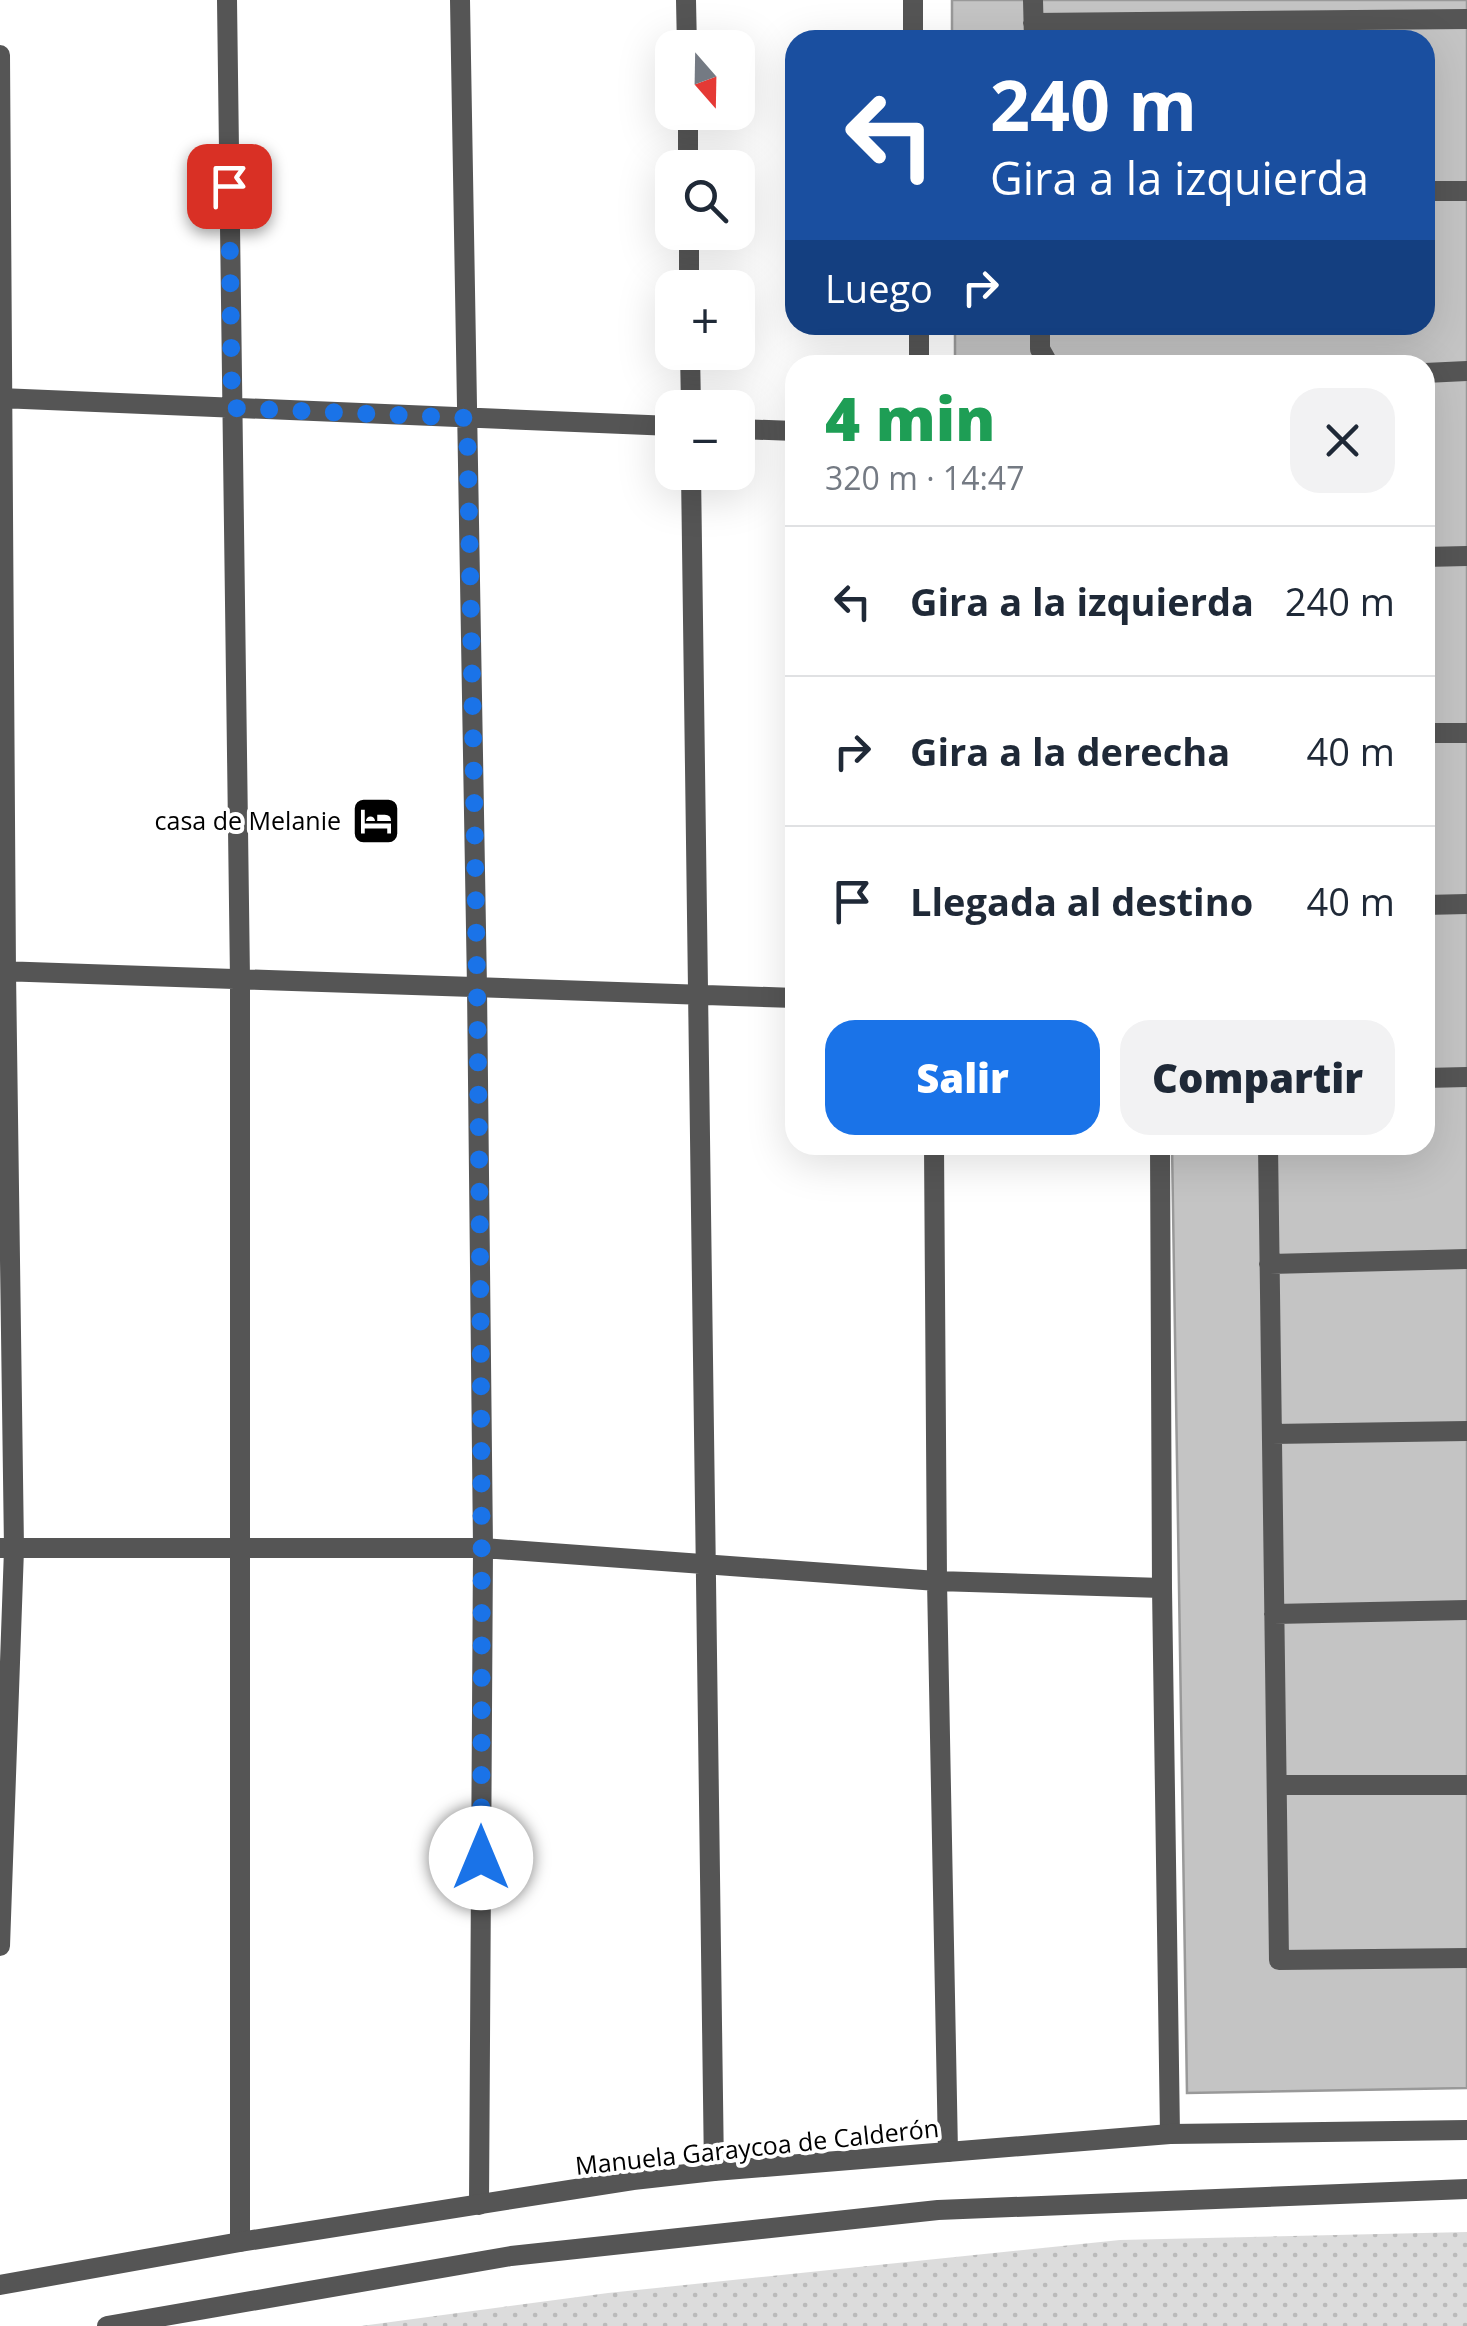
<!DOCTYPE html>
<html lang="es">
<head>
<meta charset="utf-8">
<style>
	:root { --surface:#fff; --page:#f2f2f3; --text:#1f2937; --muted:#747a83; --line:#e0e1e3; --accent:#1a73e8 }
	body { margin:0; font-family:"Open Sans",sans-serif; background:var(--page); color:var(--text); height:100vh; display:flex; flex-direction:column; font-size:38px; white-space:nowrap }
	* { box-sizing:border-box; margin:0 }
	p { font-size:32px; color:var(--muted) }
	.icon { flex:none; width:55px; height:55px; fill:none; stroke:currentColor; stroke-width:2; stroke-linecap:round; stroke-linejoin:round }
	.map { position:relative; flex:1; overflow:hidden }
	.drawer { position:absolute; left:785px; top:355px; width:650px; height:800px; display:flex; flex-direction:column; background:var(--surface); border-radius:30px; box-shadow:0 10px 40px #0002 }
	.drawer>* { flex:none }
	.guide { position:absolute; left:785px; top:30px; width:650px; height:305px; border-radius:30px; box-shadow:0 10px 40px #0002; background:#1a4fa0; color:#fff; overflow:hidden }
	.needle { width:65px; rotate:160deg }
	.tools { position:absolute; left:655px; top:30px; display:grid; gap:20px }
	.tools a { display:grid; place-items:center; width:100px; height:100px; border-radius:20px; background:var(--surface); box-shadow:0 10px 40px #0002; font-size:50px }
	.pin { position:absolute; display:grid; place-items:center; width:85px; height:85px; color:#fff; margin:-42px; border-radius:20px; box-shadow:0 5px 15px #0006 }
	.me { position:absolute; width:110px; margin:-55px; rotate:0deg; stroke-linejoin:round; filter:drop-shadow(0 0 8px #0008) }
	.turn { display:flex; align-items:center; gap:35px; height:210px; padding:0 40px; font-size:45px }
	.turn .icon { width:130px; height:130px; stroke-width:2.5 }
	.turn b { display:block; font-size:70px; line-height:85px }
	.then { display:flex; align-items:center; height:95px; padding:0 40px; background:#0003; gap:20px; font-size:38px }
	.round { display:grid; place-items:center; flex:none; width:105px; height:105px; border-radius:30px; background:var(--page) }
	.head { display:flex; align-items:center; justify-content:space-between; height:170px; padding:0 40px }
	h1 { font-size:60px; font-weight:800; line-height:75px; color:#1e9e55 }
	.primary-button { display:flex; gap:20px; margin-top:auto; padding:20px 40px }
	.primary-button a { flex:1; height:115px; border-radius:30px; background:var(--accent); color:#fff; font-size:40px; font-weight:800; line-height:115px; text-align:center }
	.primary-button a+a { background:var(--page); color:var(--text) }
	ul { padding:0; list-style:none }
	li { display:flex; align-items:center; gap:30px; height:150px; padding:0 40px; border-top:2px solid var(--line) }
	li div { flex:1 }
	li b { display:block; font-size:38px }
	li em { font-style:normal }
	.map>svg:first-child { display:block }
	.park { fill:url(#park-dots) }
	.building { fill:#c4c4c4; stroke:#999; stroke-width:2.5 }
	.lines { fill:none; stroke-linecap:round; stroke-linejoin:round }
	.minor { stroke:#555; stroke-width:20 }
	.tertiary { stroke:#555; stroke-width:20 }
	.route { stroke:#1a73e8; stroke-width:18; stroke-dasharray:0 32.4 }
	.labels { text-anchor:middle; stroke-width:8; stroke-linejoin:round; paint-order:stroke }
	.poi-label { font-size:25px; fill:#000; stroke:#fff; text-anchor:end }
	.street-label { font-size:25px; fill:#000; stroke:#fff }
</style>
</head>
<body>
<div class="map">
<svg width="1467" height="2326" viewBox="0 0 1467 2326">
	<defs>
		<pattern id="park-dots" width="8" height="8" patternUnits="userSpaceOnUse" patternTransform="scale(2.5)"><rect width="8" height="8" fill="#dcdcdc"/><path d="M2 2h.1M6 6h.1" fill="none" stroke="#bbb" stroke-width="1.8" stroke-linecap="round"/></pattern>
	</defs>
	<rect width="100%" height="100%" fill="#fff"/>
	<path class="park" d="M1467 2232V2326H361L608 2293 1120 2240Z"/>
	<path class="building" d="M952 0H1467V2088L1187 2093 1172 1145H1425V365H955V325H1425V40H952Z"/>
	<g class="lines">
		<path class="minor" d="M227 0 240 979V2242
			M460 0 477 987 483 1548 479 2205
			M686 0 687 48
			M913 0V40
			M1033 0 1034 40
			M1033 23 1467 19
			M0 55 6 972 14 1549 0 1946
			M688 112V168
			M1425 191H1467
			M689 232V288
			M919 325V365
			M1040 325V349L1049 365
			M690 352 691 408
			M1425 373 1467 371
			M0 398 672 426
			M738 429 795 431
			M691 472 714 2171
			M1425 557 1467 556
			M1425 733H1467
			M1425 905 1467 904
			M0 971 795 998
			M1425 1078 1467 1077
			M934 1145 937 1581 948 2152
			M1160 1145 1162 1588 1170 2134
			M1268 1145 1279 1960 1467 1958
			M1269 1264 1467 1259
			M1272 1434 1467 1431
			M0 1548H483L937 1581 1162 1588
			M1274 1614 1467 1610
			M1277 1785H1467"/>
		<path class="tertiary" d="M0 2285 240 2242 633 2180 714 2171 1170 2134 1467 2130
			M107 2326 511 2256 938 2210 1467 2189"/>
	</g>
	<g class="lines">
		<path class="route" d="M229 186 232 408 467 418C477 898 484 1378 481 1858"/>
	</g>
	<defs>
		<g id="hotel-square" transform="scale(2.5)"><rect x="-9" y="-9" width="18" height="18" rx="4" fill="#000" stroke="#fff"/><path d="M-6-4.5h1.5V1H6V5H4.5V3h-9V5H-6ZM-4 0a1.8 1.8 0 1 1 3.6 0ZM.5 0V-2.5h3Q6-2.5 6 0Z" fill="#fff"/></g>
	</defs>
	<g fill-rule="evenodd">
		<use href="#hotel-square" x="376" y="821"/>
	</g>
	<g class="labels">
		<g class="poi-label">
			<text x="341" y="830">casa de Melanie</text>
		</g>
		<g class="street-label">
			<text transform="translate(757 2147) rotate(-6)" y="9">Manuela Garaycoa de Calderón</text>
		</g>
	</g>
</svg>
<div class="tools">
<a><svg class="needle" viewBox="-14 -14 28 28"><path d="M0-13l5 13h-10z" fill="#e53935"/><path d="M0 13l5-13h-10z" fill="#747a83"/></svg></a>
<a><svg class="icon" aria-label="search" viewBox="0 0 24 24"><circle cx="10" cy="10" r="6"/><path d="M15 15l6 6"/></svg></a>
<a>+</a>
<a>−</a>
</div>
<div class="pin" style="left:229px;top:186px;background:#d93025"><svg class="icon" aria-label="arrive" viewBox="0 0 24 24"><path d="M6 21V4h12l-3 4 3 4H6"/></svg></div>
<svg class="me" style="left:481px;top:1858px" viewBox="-20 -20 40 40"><circle r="19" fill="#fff"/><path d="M0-13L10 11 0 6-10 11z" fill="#1a73e8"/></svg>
<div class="guide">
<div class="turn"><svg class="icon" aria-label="left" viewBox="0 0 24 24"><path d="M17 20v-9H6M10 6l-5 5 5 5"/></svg><div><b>240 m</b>Gira a la izquierda</div></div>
<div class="then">Luego<svg class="icon" aria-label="right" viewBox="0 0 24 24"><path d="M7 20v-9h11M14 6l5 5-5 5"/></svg></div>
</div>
<section class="drawer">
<div class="head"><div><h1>4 min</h1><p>320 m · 14:47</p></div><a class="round"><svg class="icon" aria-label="close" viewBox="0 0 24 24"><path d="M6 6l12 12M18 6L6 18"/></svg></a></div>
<ul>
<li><svg class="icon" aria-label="left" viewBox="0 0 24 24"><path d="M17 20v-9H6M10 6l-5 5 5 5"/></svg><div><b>Gira a la izquierda</b></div><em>240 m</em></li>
<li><svg class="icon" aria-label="right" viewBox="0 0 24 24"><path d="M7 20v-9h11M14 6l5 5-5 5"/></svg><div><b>Gira a la derecha</b></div><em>40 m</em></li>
<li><svg class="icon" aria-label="arrive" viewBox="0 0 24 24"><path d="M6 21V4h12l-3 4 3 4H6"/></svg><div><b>Llegada al destino</b></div><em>40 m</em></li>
</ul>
<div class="primary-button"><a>Salir</a><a>Compartir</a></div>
</section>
</div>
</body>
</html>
